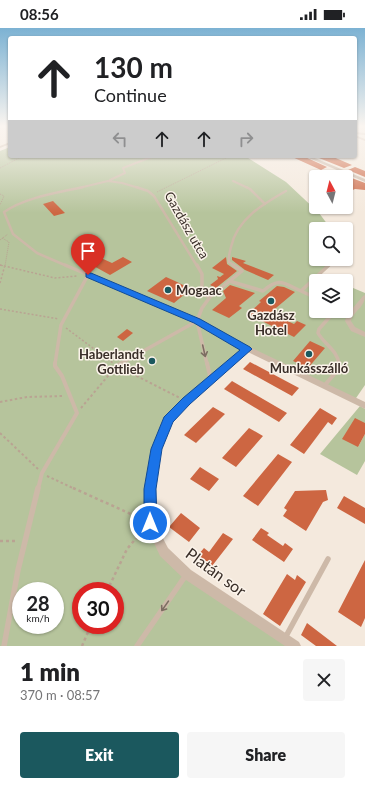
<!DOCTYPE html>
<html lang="en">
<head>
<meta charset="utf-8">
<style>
	:root { --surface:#fff; --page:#f6f6f6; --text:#202124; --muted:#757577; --accent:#1b585e }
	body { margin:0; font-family:Lato,sans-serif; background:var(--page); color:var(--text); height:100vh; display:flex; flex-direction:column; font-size:15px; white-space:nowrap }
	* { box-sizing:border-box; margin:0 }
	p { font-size:13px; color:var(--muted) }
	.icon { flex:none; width:22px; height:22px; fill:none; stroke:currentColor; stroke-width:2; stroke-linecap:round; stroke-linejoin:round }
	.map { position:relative; height:618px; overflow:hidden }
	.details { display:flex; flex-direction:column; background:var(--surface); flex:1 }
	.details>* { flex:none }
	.hud { position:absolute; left:8px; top:8px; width:349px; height:122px; border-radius:4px; box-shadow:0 1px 3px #0004; background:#fff; color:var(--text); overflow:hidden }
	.needle { width:26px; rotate:353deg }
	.controls { position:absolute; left:309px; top:142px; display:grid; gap:8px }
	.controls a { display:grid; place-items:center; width:44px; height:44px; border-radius:4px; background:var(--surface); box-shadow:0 1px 3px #0004; font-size:20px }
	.speed { position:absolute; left:12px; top:554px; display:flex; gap:8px; font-size:20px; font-weight:700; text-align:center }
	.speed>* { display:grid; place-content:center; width:52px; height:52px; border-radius:50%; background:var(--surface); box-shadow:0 1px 3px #0004; line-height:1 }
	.speed small { font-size:10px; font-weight:400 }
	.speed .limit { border:6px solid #d22; background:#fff; color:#111 }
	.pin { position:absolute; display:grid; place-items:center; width:34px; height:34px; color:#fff; margin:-41px -17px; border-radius:50% 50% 50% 0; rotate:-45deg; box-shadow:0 0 4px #0007 }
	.pin .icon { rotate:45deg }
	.me { position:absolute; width:44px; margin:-22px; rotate:0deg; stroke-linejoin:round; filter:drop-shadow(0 0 3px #0008) }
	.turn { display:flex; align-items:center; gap:14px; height:84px; padding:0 20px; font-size:18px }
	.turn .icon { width:52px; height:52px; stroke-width:2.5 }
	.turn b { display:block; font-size:28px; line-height:34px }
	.lanes { display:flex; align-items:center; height:38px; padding:0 20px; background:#0003; justify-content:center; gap:20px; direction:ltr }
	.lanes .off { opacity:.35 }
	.round { display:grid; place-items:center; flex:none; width:42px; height:42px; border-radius:4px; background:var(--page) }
	.headline { display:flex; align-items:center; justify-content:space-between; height:68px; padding:0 20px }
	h1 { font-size:24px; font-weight:800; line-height:30px }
	.action { display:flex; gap:8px; margin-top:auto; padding:8px 20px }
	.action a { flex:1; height:46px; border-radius:4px; background:var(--accent); color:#fff; font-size:16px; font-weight:800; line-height:46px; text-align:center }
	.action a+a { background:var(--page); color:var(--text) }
	.status { display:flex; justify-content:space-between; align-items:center; height:28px; padding:0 20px; background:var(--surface); direction:ltr }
	.status svg { height:11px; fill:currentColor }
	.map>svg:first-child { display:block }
	.green { fill:#b6c49c; fill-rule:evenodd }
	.building { fill:#cd6642 }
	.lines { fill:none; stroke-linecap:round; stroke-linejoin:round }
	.path-far3 { stroke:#b9a392; stroke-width:1; stroke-dasharray:1 1; stroke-linecap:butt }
	.path-far2 { stroke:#b9a392; stroke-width:1.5; stroke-dasharray:2 2; stroke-linecap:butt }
	.path-far1 { stroke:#b9a392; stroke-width:2; stroke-dasharray:2.5 2.5; stroke-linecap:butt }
	.path { stroke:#b9a392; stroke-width:2.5; stroke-dasharray:3 3; stroke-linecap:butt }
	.lane-far4 { stroke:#cdb9a8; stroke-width:2 }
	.lane-far3 { stroke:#cdb9a8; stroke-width:2.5 }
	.lane-far2 { stroke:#cdb9a8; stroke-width:3.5 }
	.lane-far1 { stroke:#cdb9a8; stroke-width:4 }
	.lane { stroke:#cdb9a8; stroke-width:5.5 }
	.street { fill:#cdb9a8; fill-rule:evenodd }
	.oneway { stroke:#7c6d62 }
	.route { fill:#1a73e8; stroke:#114b97 }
	.poi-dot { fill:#1b585e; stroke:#fbf3ea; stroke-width:1.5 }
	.labels { text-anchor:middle; stroke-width:3; stroke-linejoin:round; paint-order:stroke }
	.street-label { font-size:13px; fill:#392e28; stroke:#fbf3ea }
	.poi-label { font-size:13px; font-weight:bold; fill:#392e28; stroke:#fbf3ea }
	.near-street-label { font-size:16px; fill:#392e28; stroke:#fbf3ea }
</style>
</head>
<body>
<div class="status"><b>08:56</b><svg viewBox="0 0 49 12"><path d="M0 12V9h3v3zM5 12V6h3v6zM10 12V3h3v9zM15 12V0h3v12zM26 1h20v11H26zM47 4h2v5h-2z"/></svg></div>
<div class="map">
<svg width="365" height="618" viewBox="0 0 365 618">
	<rect width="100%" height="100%" fill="#f4e9dd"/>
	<path class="green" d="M10 119V128H245L286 154 319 185 331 201H316V231H335L319 247 335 253H316V283H346V257L365 265V357L354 373 247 321 168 392 156 421 150 495 164 520 187 546 294 618H0V123ZM21 563H55V597H21ZM81 563H115V597H81Z
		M360 378 365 381V395L358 419 365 406V433L357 447 320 426Z"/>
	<path class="building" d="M290 128H303L327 139 321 142Z
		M314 128H331L352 137 344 140Z
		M355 139 365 143V149L348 142Z
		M341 146 365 155V162L355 161 346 165V149L337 148Z
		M53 173 65 185 54 188 43 176Z
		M123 229 132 234 110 247 90 236 101 230 112 235Z
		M226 229 227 236 237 243 216 260 210 257 218 251 217 248 220 249 224 246 212 240Z
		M232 229 246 233 243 235 274 247 268 252 245 242 232 232Z
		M166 249 175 253 191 261 174 275 147 263Z
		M230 257 255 265 239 278 242 280 229 290 212 282 226 270 223 263Z
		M277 258 284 259 295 264 270 285 294 296 297 293 306 297 294 309 248 286 261 274 259 273Z
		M127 301 133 305 123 313 117 309Z
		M310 313 325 320 308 340 293 333Z
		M250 334 299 360 292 368 243 341Z
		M232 353 287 385 279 394 224 361Z
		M213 379 225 386 196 415 184 407Z
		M320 380 337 390 332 397 328 394 304 426 290 417Z
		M355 390 365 395V406L358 419 342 411Z
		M249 400 263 408 236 439 222 430Z
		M278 426 292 434 258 478 243 468Z
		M200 439 219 451 209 463 190 451Z
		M326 462 328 472 323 474 306 503 283 488 287 482 284 480 295 463Z
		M344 468 365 480V496L337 480Z
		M181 485 200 500 189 514 169 499Z
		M261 500 269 505 267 507 283 518 285 515 293 521 284 534 252 512Z
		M223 505 233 511 212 538 198 527 204 520 209 524Z
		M365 532V590L361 599 338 584Z
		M287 546 295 552 297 547 306 554 280 598 263 586Z
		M307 595 337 618H316L301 607Z"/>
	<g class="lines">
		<path class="path-far3" d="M0 140 23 128
			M157 164 226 130 224 128
			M0 166 4 168 0 177
			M2 210 9 214 5 238
			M0 212 8 206
			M0 237 4 238"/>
		<path class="path-far2" d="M0 237 55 250 77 248
			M0 255 5 237
			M0 281 59 291
			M66 300 113 335"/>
		<path class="path-far1" d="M123 341 180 370
			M0 374 27 369 64 368
			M81 380 113 342
			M0 405 38 441
			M47 448 75 461"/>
		<path class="path" d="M73 460 142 491
			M0 513H18
			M107 563 127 521 144 501
			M82 618 91 597"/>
		<path class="lane-far4" d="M110 152 125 145 123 140 154 128
			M233 153 248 160
			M79 160 108 153 122 155 139 160"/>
		<path class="lane-far3" d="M136 159 148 163 154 168 197 238
			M246 159 250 161 265 176
			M67 238 37 225 13 206 4 184C26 169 57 165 83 159
			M235 238 229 234C228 229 230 224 231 219 237 191 263 176 286 163
			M328 238 335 231"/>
		<path class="lane-far2" d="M65 237 197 293
			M197 237 202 246V266L210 269 202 280 197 293
			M229 253 263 263C280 249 283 255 301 263
			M210 269 242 243 233 237
			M316 270 301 263 329 237
			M335 283 319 301 318 305C324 316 338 323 339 336
			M197 293 247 321
			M197 293 207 336
			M55 336 61 297 88 247
			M120 336 197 293"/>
		<path class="lane-far1" d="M207 335 211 352
			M117 338 122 335
			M324 358 337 343 339 335
			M38 461 42 445 77 385 62 348 55 338V335"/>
		<path class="lane" d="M285 610 328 531
			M4 618 18 542 38 460
			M137 618 186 547"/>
		<path class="street" d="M355 104 365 105V107L355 106Z
			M355 107 365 111V113L355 109Z
			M10 114V116L0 120V118Z
			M304 128H310L365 151V154Z
			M365 267C365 280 354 282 351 293L355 299 365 304V309L351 303 345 293 347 287 363 268Z
			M244 319H250L365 374V381L248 324 190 375 171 394 160 421 155 461V495L168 520 191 542 299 614 301 618H285L183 550 160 528 145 495V461L152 421 165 390 184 371Z"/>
	</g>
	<defs><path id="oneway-shaft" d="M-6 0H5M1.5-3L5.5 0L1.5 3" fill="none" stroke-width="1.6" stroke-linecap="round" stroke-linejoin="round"/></defs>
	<g class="oneway">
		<use href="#oneway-shaft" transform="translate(204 323) rotate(77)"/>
		<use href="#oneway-shaft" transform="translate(165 578) rotate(125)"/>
	</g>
	<linearGradient id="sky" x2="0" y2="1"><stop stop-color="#7cb2d3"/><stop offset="0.53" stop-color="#faf5f0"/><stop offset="1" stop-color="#faf5f0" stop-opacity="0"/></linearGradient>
	<rect width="365" height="185" fill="url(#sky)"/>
	<path class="route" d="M86 245H91L200 291 250 319 252 321 190 376 173 394 162 421 156 461 157 495 155 499 150 501 146 499 144 495V461L151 421 164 389 183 370 240 322 194 295 86 249Z"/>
	<g class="poi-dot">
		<circle cx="168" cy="262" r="4"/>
		<circle cx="271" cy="273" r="4"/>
		<circle cx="309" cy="326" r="4"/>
		<circle cx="152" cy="333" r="4"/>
	</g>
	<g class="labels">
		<g class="street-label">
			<text transform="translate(187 197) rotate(60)" y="5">Gazdász utca</text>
		</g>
		<g class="poi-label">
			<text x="176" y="267" text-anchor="start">Mogaac</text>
			<text x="271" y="292">Gazdász<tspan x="271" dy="15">Hotel</tspan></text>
			<text x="144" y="331" text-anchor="end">Haberlandt<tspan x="144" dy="15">Gottlieb</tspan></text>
			<text x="309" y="345">Munkásszálló</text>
		</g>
		<g class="near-street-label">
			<text transform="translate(216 544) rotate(36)" y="6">Platán sor</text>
		</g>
	</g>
</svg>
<div class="controls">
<a><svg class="needle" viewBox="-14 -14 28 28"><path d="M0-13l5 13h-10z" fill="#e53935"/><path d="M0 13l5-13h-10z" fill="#757577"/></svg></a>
<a><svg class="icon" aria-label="search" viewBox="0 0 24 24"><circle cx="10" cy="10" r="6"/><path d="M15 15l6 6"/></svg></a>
<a><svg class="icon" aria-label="layers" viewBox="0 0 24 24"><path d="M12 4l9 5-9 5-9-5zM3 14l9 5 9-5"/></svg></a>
</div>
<div class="speed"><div>28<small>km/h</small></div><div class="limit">30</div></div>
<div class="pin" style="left:88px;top:247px;background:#d93025"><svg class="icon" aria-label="arrive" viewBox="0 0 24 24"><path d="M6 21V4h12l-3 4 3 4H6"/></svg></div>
<svg class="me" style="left:150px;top:495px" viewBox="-20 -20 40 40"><circle r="17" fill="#1a73e8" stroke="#fff" stroke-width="3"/><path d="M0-11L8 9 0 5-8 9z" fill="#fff"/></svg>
<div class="hud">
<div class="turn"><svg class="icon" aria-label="ahead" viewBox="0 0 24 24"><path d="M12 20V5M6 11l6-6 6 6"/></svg><div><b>130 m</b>Continue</div></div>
<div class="lanes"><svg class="icon off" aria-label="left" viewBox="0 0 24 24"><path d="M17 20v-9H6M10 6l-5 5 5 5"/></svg><svg class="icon" aria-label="ahead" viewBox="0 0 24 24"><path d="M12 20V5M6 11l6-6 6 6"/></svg><svg class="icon" aria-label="ahead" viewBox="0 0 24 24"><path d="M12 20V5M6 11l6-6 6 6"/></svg><svg class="icon off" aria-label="right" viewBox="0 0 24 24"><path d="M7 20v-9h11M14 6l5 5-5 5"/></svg></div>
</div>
</div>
<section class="details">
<div class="headline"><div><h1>1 min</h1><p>370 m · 08:57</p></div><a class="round"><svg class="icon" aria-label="close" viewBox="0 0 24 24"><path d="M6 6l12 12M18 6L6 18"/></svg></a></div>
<div class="action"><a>Exit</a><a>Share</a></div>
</section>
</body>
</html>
